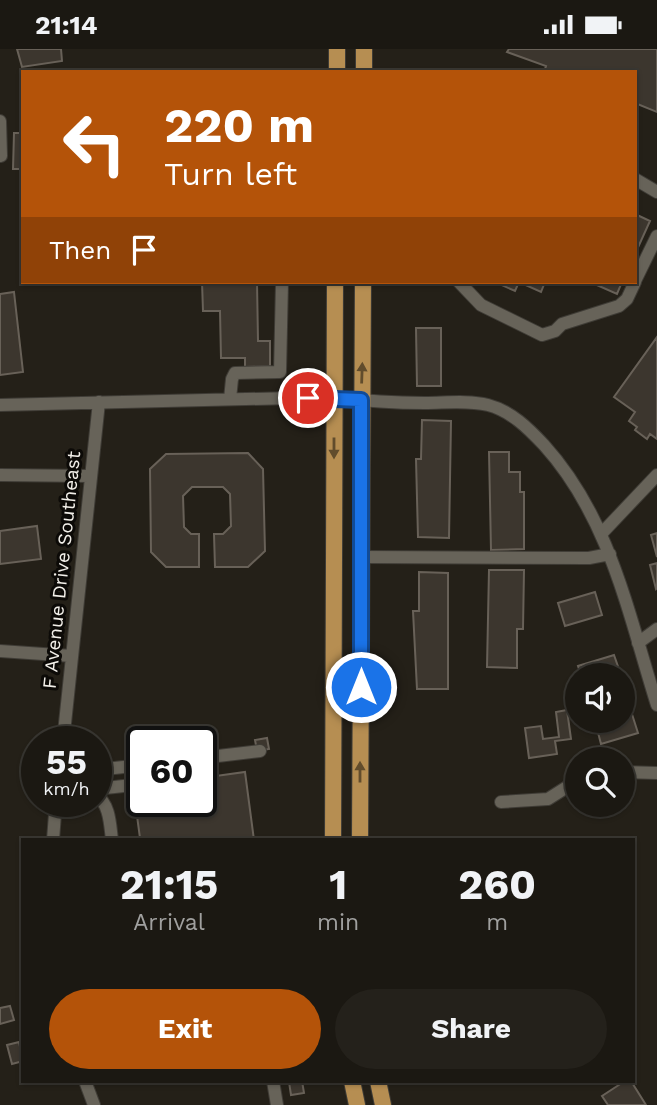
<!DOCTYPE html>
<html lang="en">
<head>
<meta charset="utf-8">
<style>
	:root { --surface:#1b1812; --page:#24211b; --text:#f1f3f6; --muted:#a0a09f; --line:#393732; --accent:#b45309 }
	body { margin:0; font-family:"Work Sans",sans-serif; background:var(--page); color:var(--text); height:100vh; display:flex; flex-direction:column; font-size:26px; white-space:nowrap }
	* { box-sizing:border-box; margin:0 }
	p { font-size:23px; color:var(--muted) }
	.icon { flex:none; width:38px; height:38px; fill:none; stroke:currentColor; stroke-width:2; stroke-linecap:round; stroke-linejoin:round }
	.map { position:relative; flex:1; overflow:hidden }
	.side { position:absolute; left:21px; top:789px; width:614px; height:245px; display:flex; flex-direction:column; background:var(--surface); border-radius:0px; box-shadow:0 2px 5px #0004,0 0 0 2px var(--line) }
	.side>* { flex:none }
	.banner { position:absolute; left:21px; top:21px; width:616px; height:214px; border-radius:0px; box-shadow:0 2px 5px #0004,0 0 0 2px var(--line); background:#b45309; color:#fff; overflow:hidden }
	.fabs { position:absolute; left:565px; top:614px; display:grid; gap:14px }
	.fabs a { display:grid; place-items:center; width:70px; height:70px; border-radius:50%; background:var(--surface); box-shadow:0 2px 5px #0004,0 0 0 2px var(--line); font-size:35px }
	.speed { position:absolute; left:21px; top:677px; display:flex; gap:14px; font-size:35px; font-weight:700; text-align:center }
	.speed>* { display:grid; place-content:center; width:91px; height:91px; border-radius:50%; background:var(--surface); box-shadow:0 2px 5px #0004,0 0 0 2px var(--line); line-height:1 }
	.speed small { font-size:18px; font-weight:400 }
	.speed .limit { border:4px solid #111; border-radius:10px; background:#fff; color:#111 }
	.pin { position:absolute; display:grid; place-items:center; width:60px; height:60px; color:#fff; margin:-30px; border:4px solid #fff; border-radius:50%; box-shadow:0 2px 7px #0007 }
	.me { position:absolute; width:77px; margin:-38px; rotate:0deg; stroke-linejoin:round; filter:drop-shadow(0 0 5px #0008) }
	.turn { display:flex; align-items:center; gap:24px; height:147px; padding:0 28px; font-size:32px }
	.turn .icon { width:91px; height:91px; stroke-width:2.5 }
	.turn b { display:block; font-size:49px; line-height:60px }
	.then { display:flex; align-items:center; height:66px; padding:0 28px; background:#0003; gap:14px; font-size:26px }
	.eta { display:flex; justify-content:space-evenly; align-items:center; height:119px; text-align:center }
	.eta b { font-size:42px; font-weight:700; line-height:49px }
	.action { display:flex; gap:14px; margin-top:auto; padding:14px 28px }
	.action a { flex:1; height:80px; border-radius:42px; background:var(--accent); color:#fff; font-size:28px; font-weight:700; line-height:80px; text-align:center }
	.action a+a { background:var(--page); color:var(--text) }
	.status { display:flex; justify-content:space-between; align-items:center; height:49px; padding:0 35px; background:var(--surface); direction:ltr }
	.status svg { height:19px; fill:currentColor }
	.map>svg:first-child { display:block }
	.building { fill:#3c362e; stroke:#686158; stroke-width:2 }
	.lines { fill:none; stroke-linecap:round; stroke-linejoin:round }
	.minor-casing { stroke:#3f3c36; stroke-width:14 }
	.major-casing { stroke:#3f3c36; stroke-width:18 }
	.minor { stroke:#676359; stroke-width:12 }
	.major { stroke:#b68e52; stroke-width:16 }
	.oneway { fill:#614c2c }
	.route-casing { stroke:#114b97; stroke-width:18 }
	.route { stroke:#1a73e8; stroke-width:12 }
	.labels { text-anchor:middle; stroke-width:6; stroke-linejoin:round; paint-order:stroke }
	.street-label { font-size:19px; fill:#f2efe9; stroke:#0c0a07 }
</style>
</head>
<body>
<div class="status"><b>21:14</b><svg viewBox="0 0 49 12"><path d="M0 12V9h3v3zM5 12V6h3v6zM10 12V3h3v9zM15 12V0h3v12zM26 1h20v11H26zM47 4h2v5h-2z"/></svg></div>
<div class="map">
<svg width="657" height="1056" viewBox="0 0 657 1056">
	<rect width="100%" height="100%" fill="#242018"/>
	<path class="building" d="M17 0H61L62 12 22 18Z
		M509 0H657V63L635 54V23H544L546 17 507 3Z
		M14 84H23V120H13Z
		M635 165 650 172 635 205Z
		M202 233H257L258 292H270V317L245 318V309H221L220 262H203Z
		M495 233H519L515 242Z
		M519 233H545L541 243Z
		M590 233H622L617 245Z
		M14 243 23 323 0 326V245Z
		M416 279H441V337H417Z
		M657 288V390L650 385 647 390 635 381 637 378 629 372 635 363 614 348Z
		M422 371 451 372 449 489 418 488 416 410H421Z
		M489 403H509V423H520V443H524V500L491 501Z
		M248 404 263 420 265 502 248 518H215L214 485H223L231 477 230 445 223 438H192L183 447 184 478 191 485H199V518H166L151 503 150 420 166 405Z
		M37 477 41 510 0 515V482Z
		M657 484V508L651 486Z
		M657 514V539L656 540 650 516Z
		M489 521H524L523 580H517V619L487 618Z
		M419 523 448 524V640H417L413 562H419Z
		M595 543 602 566 565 577 558 554Z
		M614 606 621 626H581L578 617Z
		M567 661 571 690 555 692 557 705 529 709 525 679 541 677 543 690 559 688 556 663Z
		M631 662 638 684 601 695 595 672H623V664Z
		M267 689 269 700 257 702 255 691Z
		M245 723 254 791H129L140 789 137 767 156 765 154 752H201V729Z
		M10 957 14 971 0 975V959Z
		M19 993 23 1012 12 1015 7 996Z
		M302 1032 304 1044 291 1046 289 1033Z
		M625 1032H631L646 1056H608L602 1047Z"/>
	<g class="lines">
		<g class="minor-casing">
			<path id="minor" d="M0 72 1 107
				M635 130 657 143
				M635 232 657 187
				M459 233 481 256 542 286 555 282 562 275 619 257 627 250 635 233
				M230 350 232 330 235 324 280 323 282 233
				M0 356 334 348C365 352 394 354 425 354 445 354 468 351 488 356 511 362 528 379 544 396 610 469 628 564 657 656
				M0 426 90 427
				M602 484 657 426
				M362 508 589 509 610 505
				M638 594 657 580
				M0 602 72 607
				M63 693 99 353
				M201 709 260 702
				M96 721 142 716
				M623 723 657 724
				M96 740 142 735
				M96 746C110 755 110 776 112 791
				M501 753 548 750 578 731
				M53 791 56 752
				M85 1032 94 1056
				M273 1032 277 1056"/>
		</g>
		<g class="major-casing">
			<path id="major" d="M337 23V0
				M364 23V0
				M333 791 335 233
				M360 791 363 233
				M352 1032 357 1056
				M378 1032 383 1056"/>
		</g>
		<use href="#minor" class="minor"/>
		<use href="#major" class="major"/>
	</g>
	<defs><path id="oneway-solid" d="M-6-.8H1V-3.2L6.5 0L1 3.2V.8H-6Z" transform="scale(1.75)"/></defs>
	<g class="oneway">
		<use href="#oneway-solid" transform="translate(362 324) rotate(-88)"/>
		<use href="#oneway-solid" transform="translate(334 399) rotate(90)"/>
		<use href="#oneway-solid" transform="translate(360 723) rotate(-90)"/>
	</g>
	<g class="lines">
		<g class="route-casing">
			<path id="route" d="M308 349 361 351V638"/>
		</g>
		<use href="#route" class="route"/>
	</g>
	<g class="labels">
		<g class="street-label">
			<text transform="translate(61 521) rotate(-84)" y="7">F Avenue Drive Southeast</text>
		</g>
	</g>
</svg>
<div class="fabs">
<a><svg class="icon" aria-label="sound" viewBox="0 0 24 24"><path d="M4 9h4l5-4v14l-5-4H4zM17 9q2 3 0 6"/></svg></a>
<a><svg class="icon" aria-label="search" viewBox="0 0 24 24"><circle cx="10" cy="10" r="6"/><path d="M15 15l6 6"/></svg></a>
</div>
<div class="speed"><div>55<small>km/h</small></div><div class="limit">60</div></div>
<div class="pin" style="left:308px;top:349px;background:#d93025"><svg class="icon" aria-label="arrive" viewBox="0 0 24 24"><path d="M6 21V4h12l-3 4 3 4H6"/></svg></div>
<svg class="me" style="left:361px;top:638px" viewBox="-20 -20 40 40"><circle r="17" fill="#1a73e8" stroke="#fff" stroke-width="3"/><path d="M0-11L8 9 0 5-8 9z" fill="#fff"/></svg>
<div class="banner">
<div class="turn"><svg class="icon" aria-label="left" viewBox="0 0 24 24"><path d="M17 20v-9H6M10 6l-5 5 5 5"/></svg><div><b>220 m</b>Turn left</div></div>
<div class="then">Then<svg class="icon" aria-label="arrive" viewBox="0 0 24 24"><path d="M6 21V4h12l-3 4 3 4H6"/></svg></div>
</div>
<section class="side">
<div class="eta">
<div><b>21:15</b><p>Arrival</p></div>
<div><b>1</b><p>min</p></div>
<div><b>260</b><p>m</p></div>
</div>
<div class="action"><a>Exit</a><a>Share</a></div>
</section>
</div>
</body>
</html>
